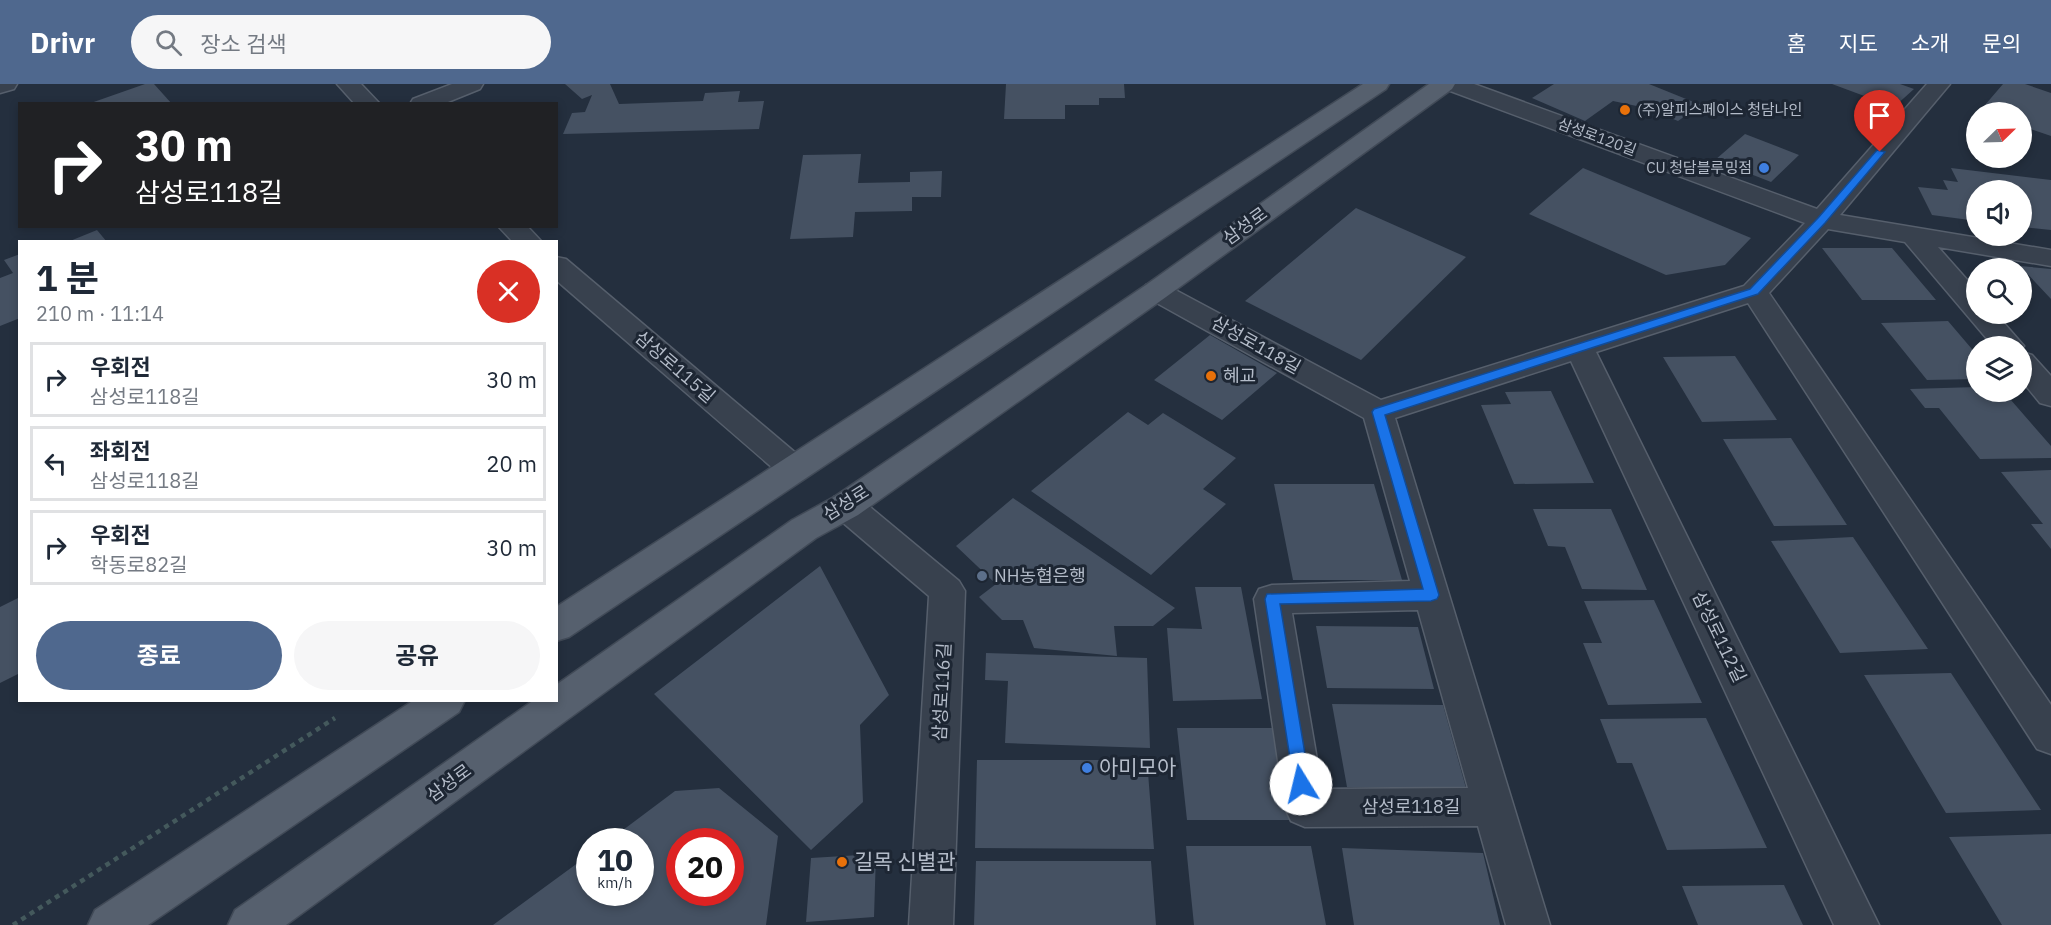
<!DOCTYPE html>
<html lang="ko">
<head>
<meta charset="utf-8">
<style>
	:root { --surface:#fff; --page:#f6f6f7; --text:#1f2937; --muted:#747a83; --line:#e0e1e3; --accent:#4f688e }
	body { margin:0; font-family:"IBM Plex Sans","Noto Sans KR",sans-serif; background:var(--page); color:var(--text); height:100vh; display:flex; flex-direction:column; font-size:22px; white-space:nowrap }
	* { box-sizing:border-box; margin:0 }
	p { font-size:20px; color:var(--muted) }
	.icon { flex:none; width:33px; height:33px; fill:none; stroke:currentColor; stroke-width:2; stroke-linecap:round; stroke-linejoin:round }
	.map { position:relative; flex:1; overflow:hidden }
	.side { position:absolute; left:18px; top:156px; width:540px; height:462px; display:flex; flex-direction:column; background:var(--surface); border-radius:0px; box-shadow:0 3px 9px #0003 }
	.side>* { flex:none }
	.banner { position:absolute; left:18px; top:18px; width:540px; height:126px; border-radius:0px; box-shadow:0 3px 9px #0003; background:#202124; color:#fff; overflow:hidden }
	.needle { width:39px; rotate:67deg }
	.tools { position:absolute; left:1966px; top:18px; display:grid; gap:12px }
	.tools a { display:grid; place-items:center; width:66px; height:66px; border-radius:50%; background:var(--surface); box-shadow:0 3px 9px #0003; font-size:30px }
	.speed { position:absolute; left:576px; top:744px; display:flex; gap:12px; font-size:30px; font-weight:700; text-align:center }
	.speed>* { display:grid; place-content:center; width:78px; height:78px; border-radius:50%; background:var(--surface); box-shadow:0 3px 9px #0003; line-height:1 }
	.speed small { font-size:15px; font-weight:400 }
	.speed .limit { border:9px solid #d22; background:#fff; color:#111 }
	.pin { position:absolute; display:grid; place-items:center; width:51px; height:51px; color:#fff; margin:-62px -26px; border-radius:50% 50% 50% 0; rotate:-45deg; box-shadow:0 0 6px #0007 }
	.pin .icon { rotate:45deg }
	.me { position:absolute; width:66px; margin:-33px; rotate:351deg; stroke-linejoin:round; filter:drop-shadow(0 0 4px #0008) }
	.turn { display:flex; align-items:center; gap:21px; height:126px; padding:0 18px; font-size:27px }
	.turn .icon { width:78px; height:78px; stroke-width:2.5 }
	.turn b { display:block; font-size:42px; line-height:51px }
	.round { display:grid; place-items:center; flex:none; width:63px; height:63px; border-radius:32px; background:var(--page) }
	.summary { display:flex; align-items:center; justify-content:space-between; height:102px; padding:0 18px }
	h1 { font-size:36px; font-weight:700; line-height:45px }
	.button { display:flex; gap:12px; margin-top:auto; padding:12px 18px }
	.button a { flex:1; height:69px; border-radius:36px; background:var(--accent); color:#fff; font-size:24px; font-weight:700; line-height:69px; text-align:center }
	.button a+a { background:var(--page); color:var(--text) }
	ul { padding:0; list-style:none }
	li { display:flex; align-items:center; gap:18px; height:75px; margin:0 12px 9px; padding:0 6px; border:3px solid var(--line); border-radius:0px }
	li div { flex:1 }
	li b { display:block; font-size:22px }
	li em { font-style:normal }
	header { display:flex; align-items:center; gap:36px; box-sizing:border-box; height:84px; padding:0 30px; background:var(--accent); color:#fff }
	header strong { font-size:28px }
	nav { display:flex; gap:33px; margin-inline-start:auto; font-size:21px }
	.search { width:420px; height:54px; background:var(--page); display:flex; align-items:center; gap:15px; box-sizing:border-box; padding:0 21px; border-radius:33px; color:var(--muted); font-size:22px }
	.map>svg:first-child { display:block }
	.building { fill:#455162; fill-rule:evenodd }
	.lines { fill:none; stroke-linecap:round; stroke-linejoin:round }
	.minor-casing { stroke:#565f6c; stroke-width:3 }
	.major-casing { stroke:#414a57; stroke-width:3 }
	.path { stroke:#44595c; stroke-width:4.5; stroke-dasharray:5 5; stroke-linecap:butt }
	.minor { fill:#38414e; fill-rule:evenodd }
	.major { fill:#56606e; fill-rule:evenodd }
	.route { fill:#1a73e8; stroke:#114b97; stroke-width:1.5 }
	.food-dot { fill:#e8710a; stroke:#1d2633; stroke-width:2 }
	.shop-dot { fill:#3f7fe0; stroke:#1d2633; stroke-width:2 }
	.service-dot { fill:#5c6f8a; stroke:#1d2633; stroke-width:2 }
	.labels { text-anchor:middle; stroke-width:6; stroke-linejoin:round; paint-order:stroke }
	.far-poi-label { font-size:15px; fill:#b4bcc9; stroke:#1d2633; text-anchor:start }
	.far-street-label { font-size:15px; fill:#b4bcc9; stroke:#1d2633 }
	.street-label { font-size:18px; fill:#b4bcc9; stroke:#1d2633 }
	.poi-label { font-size:18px; fill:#b4bcc9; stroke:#1d2633; text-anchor:start }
	.near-poi-label { font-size:21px; fill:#b4bcc9; stroke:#1d2633; text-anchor:start }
</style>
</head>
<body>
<header>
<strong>Drivr</strong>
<div class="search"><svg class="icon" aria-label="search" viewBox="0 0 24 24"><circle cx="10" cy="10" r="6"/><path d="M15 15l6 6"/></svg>장소 검색</div>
<nav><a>홈</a><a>지도</a><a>소개</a><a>문의</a></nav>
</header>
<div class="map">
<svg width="2051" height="841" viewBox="0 0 2051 841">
	<rect width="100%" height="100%" fill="#242f3e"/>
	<path class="building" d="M145 0H154L172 20H88Z
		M565 0H610L619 20 703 17 705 9 740 7 738 18 764 17 759 45 563 50 572 29 585 28 592 11 582 15Z
		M1006 0H1124L1125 14H1099V21H1065V35H1004Z
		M1554 0H1649L1701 21 1678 37 1646 24 1613 17 1585 37 1532 14Z
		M1832 0H1900L1914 5 1894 23Z
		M2003 0H2025L2051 9V52L2022 42V28H1979Z
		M1745 50 1799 71 1771 98 1715 76Z
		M861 70 858 99 910 98V88L942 87 941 113H912V127L855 128 853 153 790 155 803 71Z
		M1583 84 1751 154 1725 181 1666 191 1529 130Z
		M1951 84 2051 96V146L2022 143V106H1977V137L1932 131 1918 103 1948 106 1943 96 1958 98Z
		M1356 124 1466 173 1361 276 1245 217Z
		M97 146 107 158H70V157Z
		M1822 164H1892L1936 216H1862Z
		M20 170V234L0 242V194L13 189 4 176Z
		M2020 182 2051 185V215L2022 184Z
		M1948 237 1977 271V295L1927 296 1881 239Z
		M1210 251 1277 289 1222 336 1154 296Z
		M1735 272 1777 336 1702 338 1663 273Z
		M1977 303V308H2004L2051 362V374L1980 375 1939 324H1925L1910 305Z
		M1551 307 1594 399 1514 400 1481 321 1511 320 1505 308Z
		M1128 328 1148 341 1163 329 1236 374 1203 405 1226 420 1151 491 1031 407Z
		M1791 354 1847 441 1774 442 1723 355Z
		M2051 386V465L2031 440H2043L2001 388Z
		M1274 400H1374L1402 496H1293Z
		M1013 414 1175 524 1153 542H1114L1117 572 1034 564 1023 536H1002L979 513 996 500 956 462Z
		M1533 425H1611L1647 506 1582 505 1565 463 1548 462Z
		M1853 453 1928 565 1840 569 1771 457Z
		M820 482 889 611 860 641 863 718 811 766 654 610Z
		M1195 503H1241L1262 615 1173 617 1167 544 1202 545Z
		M20 513V589L0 599V523Z
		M1654 516 1702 619 1608 621 1583 559H1602L1584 517Z
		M1316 542 1418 543 1434 605 1327 604Z
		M986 569 1147 574 1150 664 1005 659 1008 597 985 596Z
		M1951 589 2041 726 1946 729 1864 591Z
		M1332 620 1443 621 1466 704 1347 703Z
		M1706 634 1767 764 1667 766 1632 679H1617L1600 635Z
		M1177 644H1276L1291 736H1187Z
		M977 676H1147L1154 765 975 764Z
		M719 704 778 752 766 841H493L590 770V808H640V758H607L675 707ZM680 758H730V808H680Z
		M2051 750V841H2002L1949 753Z
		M1186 762H1311L1326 841H1194Z
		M1342 764 1483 769 1500 841H1354Z
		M876 770 874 833 806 838 811 774Z
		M976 777H1151L1156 841H974Z
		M1784 801 1803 841H1698L1682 802Z"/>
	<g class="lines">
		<g class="minor-casing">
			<path id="minor" d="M0 0H17L14 5 0 9Z
				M337 0H361L380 20H355Z
				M452 0H483L480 5 443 20H410L413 15Z
				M1442 0H1474L1817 125 1927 0H1950L1840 131 2051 166V182L1938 163 1977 207V230H1996L2024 262 2022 264V262H1993L1905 158 1828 145 1769 209 2051 621V670L2037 665 1748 219 1596 268 1879 841H1834L1571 277 1395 334 1550 841H1506L1478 742 1305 743 1291 737 1285 724 1254 515 1259 505 1272 501 1410 497 1364 334 1146 213 1142 207 1146 201 1156 198 1166 201 1381 316 1744 202 1805 139 1445 5ZM1418 526 1468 704 1322 705 1292 529Z
				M498 142H527L542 158H513Z
				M556 173 566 175 804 376 809 384 804 392 793 396 782 392 556 196Z
				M2022 268 2032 271 2051 292V322L2040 319 2022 297Z
				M846 410 858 413 959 497 965 507 953 841H909L929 512 834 431 829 422 834 413Z"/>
		</g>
		<g class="major-casing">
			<path id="major" d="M1363 0H1389L1386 5 569 553 556 557V523Z
				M1429 0H1455L1452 5 1166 213 858 431 816 454 286 841H228L235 826 534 616H556V601L792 436 834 413 1146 201Z
				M414 616H465L459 628 148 841H88L95 826Z"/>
		</g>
		<path class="path" d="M13 841 335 634"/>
		<use href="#minor" class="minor"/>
		<use href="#major" class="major"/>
	</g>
	<path class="route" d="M1877 66 1885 68 1825 139 1758 210 1385 331 1439 511 1437 515 1431 517 1280 520 1310 700 1307 706 1301 708 1295 706 1265 515 1267 510 1423 505 1372 328 1374 325 1750 205 1818 134Z"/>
	<g class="food-dot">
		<circle cx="1625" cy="26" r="6"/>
		<circle cx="1211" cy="292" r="6"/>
		<circle cx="842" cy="778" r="6"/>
	</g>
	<g class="shop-dot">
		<circle cx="1764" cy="84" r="6"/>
		<circle cx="1087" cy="684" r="6"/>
	</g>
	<circle class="service-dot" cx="982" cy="492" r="6"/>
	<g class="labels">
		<g class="far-poi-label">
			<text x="1637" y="31">(주)알피스페이스 청담나인</text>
			<text x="1752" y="89" text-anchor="end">CU 청담블루밍점</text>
		</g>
		<g class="far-street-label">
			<text transform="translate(1597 53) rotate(20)" y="5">삼성로120길</text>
		</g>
		<g class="street-label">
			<text transform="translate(1245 142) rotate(-36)" y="6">삼성로</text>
			<text transform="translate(1256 261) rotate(29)" y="6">삼성로118길</text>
			<text transform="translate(675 283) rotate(41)" y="6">삼성로115길</text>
			<text transform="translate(846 419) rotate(-32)" y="6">삼성로</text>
			<text transform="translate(1719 553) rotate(64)" y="6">삼성로112길</text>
			<text transform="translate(942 608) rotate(-87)" y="6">삼성로116길</text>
			<text transform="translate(449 699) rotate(-36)" y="6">삼성로</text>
			<text x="1411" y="729">삼성로118길</text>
		</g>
		<g class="poi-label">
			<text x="1223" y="298">혜교</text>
			<text x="994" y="498">NH농협은행</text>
		</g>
		<g class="near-poi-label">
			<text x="1099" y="691">아미모아</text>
			<text x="854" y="785">길목 신별관</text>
		</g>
	</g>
</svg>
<div class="tools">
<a><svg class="needle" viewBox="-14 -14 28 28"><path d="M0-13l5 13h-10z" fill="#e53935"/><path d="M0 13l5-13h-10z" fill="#747a83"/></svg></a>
<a><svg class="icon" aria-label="sound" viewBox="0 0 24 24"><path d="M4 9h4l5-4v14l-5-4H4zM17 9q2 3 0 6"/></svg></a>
<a><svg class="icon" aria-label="search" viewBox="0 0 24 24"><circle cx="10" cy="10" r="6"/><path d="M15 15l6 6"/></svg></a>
<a><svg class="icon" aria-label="layers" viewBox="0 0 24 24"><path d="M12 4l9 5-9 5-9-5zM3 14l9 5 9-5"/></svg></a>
</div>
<div class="speed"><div>10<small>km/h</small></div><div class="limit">20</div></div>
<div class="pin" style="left:1880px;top:68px;background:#d93025"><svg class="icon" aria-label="arrive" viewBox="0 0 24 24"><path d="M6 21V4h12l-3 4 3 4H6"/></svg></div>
<svg class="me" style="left:1301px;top:700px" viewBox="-20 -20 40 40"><circle r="19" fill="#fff"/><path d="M0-13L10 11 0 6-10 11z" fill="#1a73e8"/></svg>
<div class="banner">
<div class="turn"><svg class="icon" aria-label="right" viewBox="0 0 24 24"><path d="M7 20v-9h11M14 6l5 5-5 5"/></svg><div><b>30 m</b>삼성로118길</div></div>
</div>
<section class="side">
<div class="summary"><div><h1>1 분</h1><p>210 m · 11:14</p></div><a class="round" style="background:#d93025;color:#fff"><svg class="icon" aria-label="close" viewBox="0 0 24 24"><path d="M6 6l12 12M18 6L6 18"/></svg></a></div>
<ul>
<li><svg class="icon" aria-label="right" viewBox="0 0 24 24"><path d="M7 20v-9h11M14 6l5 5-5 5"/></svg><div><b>우회전</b><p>삼성로118길</p></div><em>30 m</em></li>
<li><svg class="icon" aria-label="left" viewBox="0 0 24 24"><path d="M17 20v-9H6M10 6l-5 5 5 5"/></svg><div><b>좌회전</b><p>삼성로118길</p></div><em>20 m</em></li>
<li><svg class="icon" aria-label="right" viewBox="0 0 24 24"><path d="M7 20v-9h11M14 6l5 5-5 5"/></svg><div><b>우회전</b><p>학동로82길</p></div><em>30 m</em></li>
</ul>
<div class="button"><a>종료</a><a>공유</a></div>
</section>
</div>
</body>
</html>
